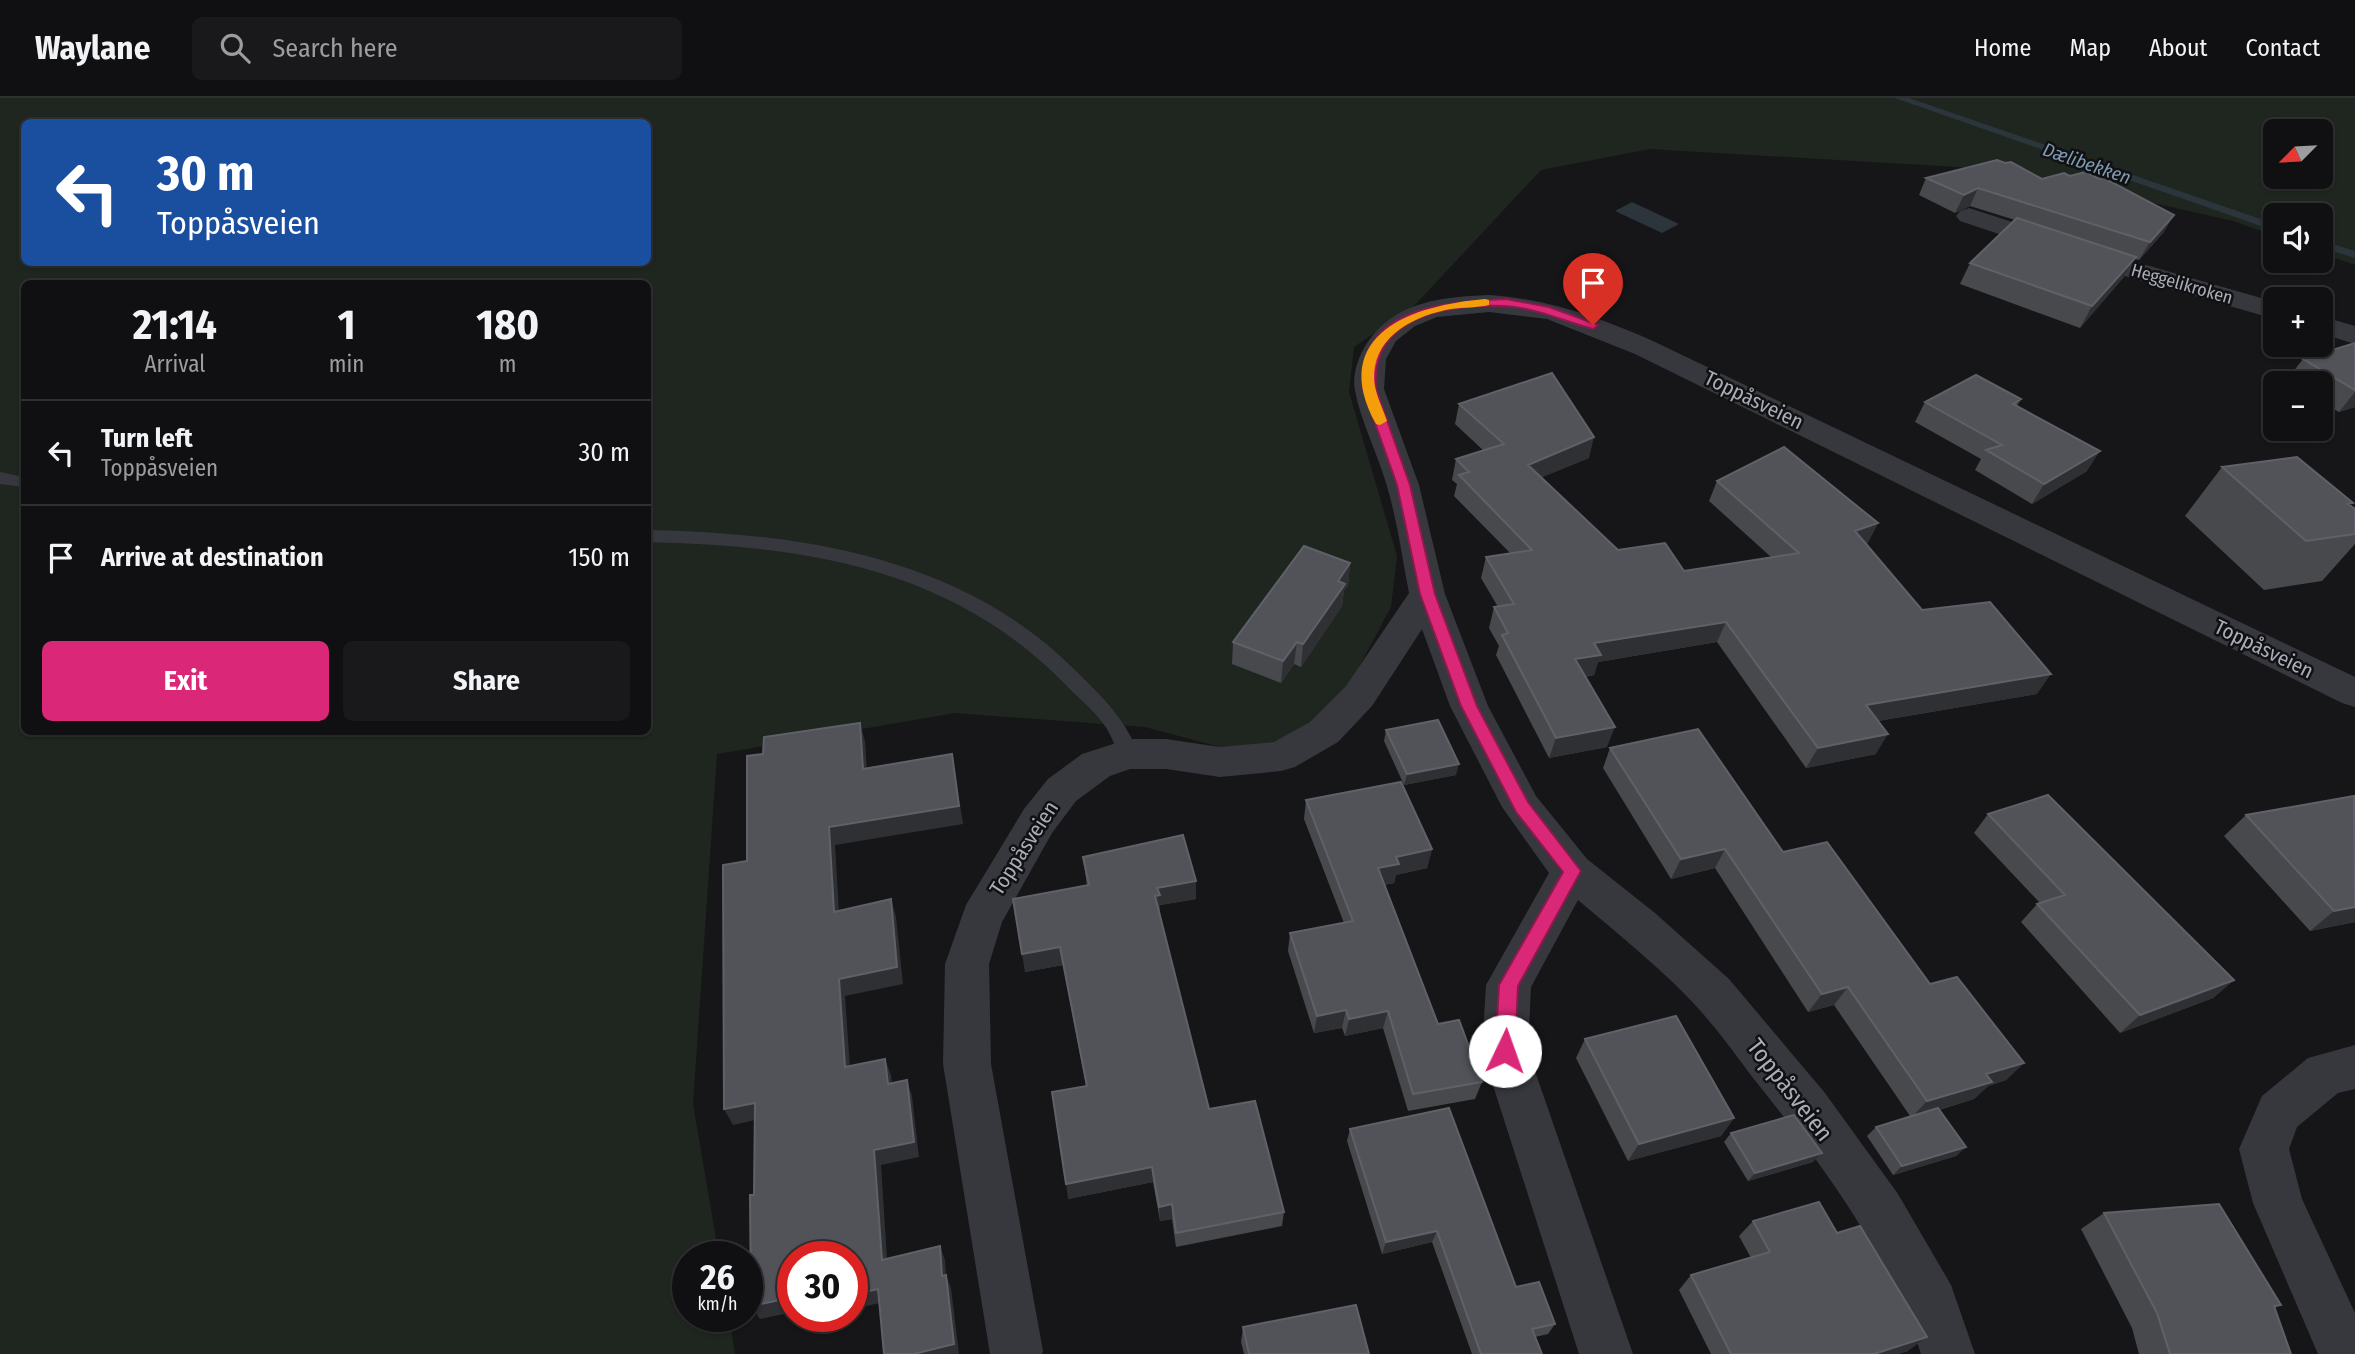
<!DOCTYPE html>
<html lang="en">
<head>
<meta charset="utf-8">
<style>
	:root { --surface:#101012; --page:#19191b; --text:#f1f3f6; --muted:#9c9d9f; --line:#303032; --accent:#db2777 }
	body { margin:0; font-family:"Fira Sans Condensed",sans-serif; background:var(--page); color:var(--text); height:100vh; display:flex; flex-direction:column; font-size:26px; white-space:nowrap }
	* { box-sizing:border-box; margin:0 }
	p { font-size:23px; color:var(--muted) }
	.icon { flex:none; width:38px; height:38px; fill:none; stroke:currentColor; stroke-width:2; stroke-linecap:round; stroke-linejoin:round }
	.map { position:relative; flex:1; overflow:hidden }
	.side { position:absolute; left:21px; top:182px; width:630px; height:455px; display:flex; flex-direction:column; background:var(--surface); border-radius:10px; box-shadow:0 2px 5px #0004,0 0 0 2px var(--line) }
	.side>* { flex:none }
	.banner { position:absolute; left:21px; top:21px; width:630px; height:147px; border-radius:10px; box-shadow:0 2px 5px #0004,0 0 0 2px var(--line); background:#1a4fa0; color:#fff; overflow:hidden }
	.needle { width:46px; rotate:246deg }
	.controls { position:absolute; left:2263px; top:21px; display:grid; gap:14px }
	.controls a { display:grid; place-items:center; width:70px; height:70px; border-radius:10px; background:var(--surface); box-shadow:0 2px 5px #0004,0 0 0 2px var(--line); font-size:35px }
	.speed { position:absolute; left:672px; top:1143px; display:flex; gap:14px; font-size:35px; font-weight:700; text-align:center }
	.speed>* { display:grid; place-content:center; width:91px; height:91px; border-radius:50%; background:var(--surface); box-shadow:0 2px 5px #0004,0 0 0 2px var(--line); line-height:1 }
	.speed small { font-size:18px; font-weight:400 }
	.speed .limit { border:10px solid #d22; background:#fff; color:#111 }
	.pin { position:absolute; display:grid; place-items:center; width:60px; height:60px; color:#fff; margin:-72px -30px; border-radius:50% 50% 50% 0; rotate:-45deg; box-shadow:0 0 7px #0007 }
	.pin .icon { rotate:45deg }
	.me { position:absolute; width:77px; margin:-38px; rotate:3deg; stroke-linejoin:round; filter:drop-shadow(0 0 5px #0008) }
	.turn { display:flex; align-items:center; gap:24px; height:147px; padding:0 21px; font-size:32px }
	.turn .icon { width:91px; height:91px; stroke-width:2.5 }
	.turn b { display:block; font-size:49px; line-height:60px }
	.eta { display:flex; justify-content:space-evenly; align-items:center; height:119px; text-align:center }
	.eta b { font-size:42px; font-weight:700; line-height:49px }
	.primary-button { display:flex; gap:14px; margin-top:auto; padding:14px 21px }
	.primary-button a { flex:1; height:80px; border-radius:10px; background:var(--accent); color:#fff; font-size:28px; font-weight:700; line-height:80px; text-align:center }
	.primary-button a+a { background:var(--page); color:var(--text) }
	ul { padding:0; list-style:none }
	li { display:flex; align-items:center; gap:21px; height:105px; padding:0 21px; border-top:2px solid var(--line) }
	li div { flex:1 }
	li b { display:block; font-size:26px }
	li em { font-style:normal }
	header { display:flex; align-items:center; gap:42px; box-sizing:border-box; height:98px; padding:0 35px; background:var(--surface); border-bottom:2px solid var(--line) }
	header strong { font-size:33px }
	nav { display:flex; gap:38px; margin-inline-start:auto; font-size:24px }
	.search { width:490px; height:63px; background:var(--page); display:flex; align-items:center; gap:18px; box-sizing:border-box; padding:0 24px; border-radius:10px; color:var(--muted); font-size:26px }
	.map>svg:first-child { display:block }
	.green { fill:#1e261f; fill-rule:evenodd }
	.water { fill:#2c353c }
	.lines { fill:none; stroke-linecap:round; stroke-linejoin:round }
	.stream { fill:#2c353c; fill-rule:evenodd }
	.service { fill:#37383d; fill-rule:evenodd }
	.minor { fill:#37383d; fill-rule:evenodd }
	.wall { fill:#47494d }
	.shaded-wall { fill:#2f3033 }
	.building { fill:#525359; stroke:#5f6168; stroke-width:2 }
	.route { fill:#db2777; stroke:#8e194d; stroke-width:2 }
	.slow { fill:#f59e0b }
	.labels { text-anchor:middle; stroke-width:5; stroke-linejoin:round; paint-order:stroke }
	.far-street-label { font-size:18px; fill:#a8adb8; stroke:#111113 }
	.far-water-label { font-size:19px; font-style:italic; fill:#7f9bb3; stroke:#111113 }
	.street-label { font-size:21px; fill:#a8adb8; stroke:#111113 }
	.near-street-label { font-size:24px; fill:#a8adb8; stroke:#111113 }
</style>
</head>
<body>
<header>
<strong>Waylane</strong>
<div class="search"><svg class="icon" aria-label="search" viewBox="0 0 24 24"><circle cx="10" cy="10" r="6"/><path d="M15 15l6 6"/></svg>Search here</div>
<nav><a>Home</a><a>Map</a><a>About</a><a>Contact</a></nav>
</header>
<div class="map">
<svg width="2355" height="1256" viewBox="0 0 2355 1256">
	<rect width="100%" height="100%" fill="#161618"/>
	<path class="green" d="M0 0H2355V167L2321 155 2320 117H2275V138L2233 123 2008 72 1650 51 1541 72 1414 208 1354 249 1349 294 1397 458 1391 509 1353 580 1319 621 1280 645 1220 649 1145 629 955 615 717 656 693 1006 719 1158H688V1218H729L735 1256H0ZM24 24H648V164H24ZM2275 33H2320V79H2275ZM24 186H648V634H24Z"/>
	<path class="water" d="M1632 104 1679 126 1662 135 1615 113Z"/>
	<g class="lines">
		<path class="stream" d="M1895 0H1909L2275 126V133Z
			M2320 142 2355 153V160L2320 149Z"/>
		<path class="service" d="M0 374 24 379V389L0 386Z
			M648 432C801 435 963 459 1076 573 1108 605 1119 614 1140 656L1137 662 1129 664 1121 662C1116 651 1112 638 1105 628 1094 612 1078 600 1065 586 950 469 805 448 648 444Z"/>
		<path class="minor" d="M1969 110 2146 167 2275 204V221L2128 179 1960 123 1956 118 1960 113Z
			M1489 197C1549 201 1601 220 1655 244L2355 579V609L2342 605 1635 256 1547 221 1489 214 1437 219 1415 228 1396 243 1386 261 1384 291 1419 387 1445 496 1488 608 1536 698 1587 761 1655 815 1729 881 1825 995 1898 1096 1951 1187 1975 1256H1921C1890 1156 1818 1061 1753 980 1735 956 1717 931 1697 909 1661 870 1618 836 1578 802L1531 889 1528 953 1633 1256H1579L1482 953 1486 887 1549 775 1502 709 1450 608 1422 531 1372 608 1338 644 1295 669 1281 673 1220 679 1166 671H1130L1110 678 1076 703 1052 735 1002 824 989 866 991 966 1043 1253 1042 1256H990L943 966 945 866 966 807 1024 711 1048 681 1082 656 1129 641H1166L1220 649 1274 644 1310 624 1346 588 1409 495C1402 459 1397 420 1386 385 1377 354 1361 324 1355 293 1352 280 1357 263 1363 252 1390 204 1439 199 1489 197Z
			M2320 218 2355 228V246L2320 235Z
			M2355 947V991L2338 995 2297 1029 2289 1051 2302 1101 2355 1215V1256H2318L2253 1105 2239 1051 2262 998 2308 960Z"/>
	</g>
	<path class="wall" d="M2070 78 2174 117 2163 135 2139 162 2135 161 2123 180 2080 230 1960 186 1970 165 2015 122 1970 108 1955 115 1919 97 1926 80 2042 81Z
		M2355 245V309L2339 314 2320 304V285H2290L2286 283 2303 261Z
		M2021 301 2017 308 2087 373 2032 406 1975 372 1981 361 1915 324 1925 304Z
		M1459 306 1589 360 1542 379 1618 452 1684 473 1771 459 1709 403 1717 383 1878 425 1867 446 1922 512 2037 596 1878 623 1876 656 1806 670 1717 544 1598 564 1594 577 1585 579 1607 649 1549 660 1496 557 1499 548 1489 530 1494 509H1498L1481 480 1486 459 1510 455 1454 398 1457 386 1452 382 1456 361 1484 353 1455 326Z
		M2222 369 2355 411V446L2322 483 2264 492 2185 418Z
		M1350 465 1348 488 1344 492 1342 508 1301 569 1294 566 1281 585 1232 566 1233 544Z
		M1386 632 1456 677 1404 687 1384 643Z
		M1610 650 1783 754 1930 886 2024 965 2006 982 1988 988 1974 1001 1939 1012 1966 1049 1956 1058 1893 1077 1867 1038 1876 1029 1910 1018 1834 907 1808 914 1715 770 1671 781 1603 670Z
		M2355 698V824L2310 833 2224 738 2246 717Z
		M1306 702 1432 751 1427 770 1396 777 1394 785 1384 787 1438 926 1482 984 1475 1001 1408 1013 1383 930 1345 938 1342 930 1314 935 1288 853 1290 835 1344 825 1304 721Z
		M1988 716 2234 882 2213 900 2120 935 2021 824 2037 806 2040 805 1974 735Z
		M1083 759 1196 783V801L1160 807 1159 815 1209 1011 1284 1114 1282 1128 1176 1149 1172 1121 1160 1123 1153 1084 1068 1101 1086 988 1063 867 1025 874 1087 788Z
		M1585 941 1734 1020 1721 1038 1628 1063 1576 960Z
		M1350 1031 1555 1226 1548 1236 1535 1239 1542 1256H1472L1432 1144 1382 1156 1347 1043Z
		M1731 1035 1813 1064 1748 1083 1724 1044Z
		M2104 1115 2281 1207 2275 1210 2291 1256H2139L2132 1230 2081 1131Z
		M1753 1123 1908 1253 1898 1256H1711L1679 1192 1691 1177 1751 1160 1739 1138Z
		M1243 1229 1369 1256H1244L1241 1244Z"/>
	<path class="shaded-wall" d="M1978 90 1970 108 1955 115 1964 97Z
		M2174 117 2163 135 2139 162 2150 144Z
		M2136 159 2123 180 2080 230 2092 208Z
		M2355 294V309L2339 314Z
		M1594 339 1589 360 1523 387 1528 367Z
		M2100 353 2087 373 2032 406 2044 386Z
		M1878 425 1867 446 1855 433Z
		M1350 465 1348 488 1344 492 1342 508 1301 569 1303 546 1338 483Z
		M1726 524 1717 544 1598 564 1594 577 1568 581 1575 561 1594 545Z
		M1297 544 1294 566 1281 585 1283 563Z
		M2051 576 2037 596 1854 627 1866 607Z
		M860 625 865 643 868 689 863 671Z
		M1615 629 1607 649 1549 660 1556 640Z
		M1888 636 1876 656 1806 670 1818 650Z
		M952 656 963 726 835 747 840 831 834 814 829 729Z
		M1459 666 1456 677 1404 687 1407 676Z
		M1432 751 1427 770 1396 777 1394 785 1374 789 1378 770 1396 759Z
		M1725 751 1715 770 1671 781 1681 761Z
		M1196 783V801L1160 807V815L1155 816V798L1157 790Z
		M891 801 896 819 903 886 845 898 851 985 845 969 839 881Z
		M2355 809V824L2310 833 2334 813Z
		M1060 849 1063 867 1025 874 1022 856Z
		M2234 882 2213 900 2120 935 2140 917Z
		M1848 889 1834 907 1808 914 1822 896Z
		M1346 912 1342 930 1314 935 1317 918Z
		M1388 913 1383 930 1345 938 1349 921Z
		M885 961 891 977 894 1002 888 986Z
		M2024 965 2006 982 1988 988 1974 1001 1911 1020 1927 1003 1986 976Z
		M907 982 912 998 919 1059 881 1067 888 1175 882 1162 874 1052Z
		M755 1005 764 1020 733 1027 724 1011Z
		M1734 1020 1721 1038 1628 1063 1639 1046Z
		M1966 1049 1956 1058 1893 1077 1902 1068Z
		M1822 1055 1813 1064 1748 1083 1755 1075Z
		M1152 1069 1153 1084 1068 1101 1066 1086Z
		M1172 1106V1121L1160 1123 1159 1109Z
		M1437 1133 1432 1144 1382 1156 1386 1144Z
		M940 1148 945 1162 946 1177 951 1190 959 1256H914L942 1178Z
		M878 1191 885 1204 852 1211V1197Z
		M785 1201 793 1210V1218H822L795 1224 789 1215 760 1221 751 1208Z
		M1927 1239 1908 1253 1898 1256H1874Z"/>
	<path class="building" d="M1997 62 2005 65 2011 64 2042 81 2064 75 2070 78 2085 74 2100 81 2104 80 2174 117 2150 144 1978 90 1964 97 1926 80Z
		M2017 120 2136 159 2092 208 1970 165Z
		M2355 245V292L2303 261Z
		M1552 275 1594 339 1528 367 1618 452 1665 445 1684 473 1799 455 1717 383 1784 349 1878 425 1855 433 1922 512 1990 504 2051 576 1866 607 1888 636 1818 650 1726 524 1594 545 1601 557 1575 561 1615 629 1556 640 1502 537 1508 535 1494 509 1514 506 1486 459 1532 452 1459 377 1469 374 1456 361 1504 346 1459 306Z
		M1976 277 2021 301 2013 306 2100 353 2044 386 1986 352 2002 347 1925 304Z
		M2297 359 2353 405 2348 406 2355 411V436L2306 443 2222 369Z
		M1304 448 1350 465 1338 483 1345 486 1303 546 1297 544 1283 563 1233 544Z
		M1438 622 1459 666 1407 676 1386 632Z
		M860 625 863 671 952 656 959 708 829 729 834 814 891 801 897 869 839 881 845 969 885 961 888 986 907 982 914 1044 874 1052 882 1162 940 1148 942 1178 946 1177 954 1246 914 1256H884L878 1191 852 1197V1158H793V1210L786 1211 785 1201 751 1208 750 1097H754L755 1005 724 1011 723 767 747 763V658L763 656 764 639Z
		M1698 631 1783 754 1827 744 1930 886 1957 879 2024 965 1986 976 1992 984 1927 1003 1848 889 1822 896 1725 751 1681 761 1610 650Z
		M1401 684 1432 751 1396 759 1399 766 1378 770 1438 926 1459 922 1482 984 1413 996 1388 913 1349 921 1346 912 1317 918 1290 835 1353 823 1306 702Z
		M2048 697 2234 882 2140 917 2037 806 2065 797 1988 716Z
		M2354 698 2355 809 2334 813 2246 717Z
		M1183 737 1196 783 1157 790 1160 797 1155 798 1209 1011 1255 1003 1284 1114 1176 1135 1172 1106 1159 1109 1152 1069 1066 1086 1052 994 1087 988 1060 849 1022 856 1013 801 1089 787 1083 759Z
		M1676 918 1734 1020 1639 1046 1585 941Z
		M1449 1010 1516 1189 1539 1184 1555 1226 1532 1231 1542 1256H1481L1437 1133 1386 1144 1350 1031Z
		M1938 1010 1966 1049 1902 1068 1876 1029Z
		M1794 1017 1822 1055 1755 1075 1731 1035Z
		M1819 1104 1837 1135 1860 1128 1927 1239 1874 1256H1731L1691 1177 1770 1154 1753 1123Z
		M2219 1106 2281 1207 2274 1208 2291 1256H2170L2157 1215 2104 1115Z
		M1356 1207 1369 1256H1249L1243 1229Z"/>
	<path class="route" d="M1506 201 1549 209 1599 227 1593 231C1564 223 1535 210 1505 208 1448 206 1369 218 1376 291L1410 387 1435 496 1477 608 1528 704 1581 773 1518 888 1515 953 1512 959 1505 962 1498 959 1495 953 1499 887 1563 774 1516 714 1461 608 1420 496 1397 387 1363 291C1356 209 1446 204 1506 201Z"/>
	<path class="slow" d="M1485 201 1489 202V207C1477 210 1464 209 1451 211 1417 217 1376 236 1374 276 1373 292 1382 308 1387 323L1380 327 1376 326C1327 236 1413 207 1485 201Z"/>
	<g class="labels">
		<g class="far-street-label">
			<text transform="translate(2182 186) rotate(16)" y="6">Heggelikroken</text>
		</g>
		<g class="far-water-label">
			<text transform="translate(2087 65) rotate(19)" y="7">Dælibekken</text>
		</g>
		<g class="street-label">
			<text transform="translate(1754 302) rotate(26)" y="7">Toppåsveien</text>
			<text transform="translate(2264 551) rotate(26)" y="7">Toppåsveien</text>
			<text transform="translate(1024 750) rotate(-57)" y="7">Toppåsveien</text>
		</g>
		<g class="near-street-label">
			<text transform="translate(1790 992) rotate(52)" y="8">Toppåsveien</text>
		</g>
	</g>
</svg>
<div class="controls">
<a><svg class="needle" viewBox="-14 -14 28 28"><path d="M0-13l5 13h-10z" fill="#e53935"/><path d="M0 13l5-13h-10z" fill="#9c9d9f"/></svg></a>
<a><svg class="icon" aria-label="sound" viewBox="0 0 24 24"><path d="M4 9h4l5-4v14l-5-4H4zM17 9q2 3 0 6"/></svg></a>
<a>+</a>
<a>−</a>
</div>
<div class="speed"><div>26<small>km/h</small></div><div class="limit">30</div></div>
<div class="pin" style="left:1593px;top:227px;background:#d93025"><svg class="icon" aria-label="arrive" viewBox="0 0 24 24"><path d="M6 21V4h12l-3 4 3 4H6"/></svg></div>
<svg class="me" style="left:1505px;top:953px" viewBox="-20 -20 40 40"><circle r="19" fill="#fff"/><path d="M0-13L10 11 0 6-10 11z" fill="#db2777"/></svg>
<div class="banner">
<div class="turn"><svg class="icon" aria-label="left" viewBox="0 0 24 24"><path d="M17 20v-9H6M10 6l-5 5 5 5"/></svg><div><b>30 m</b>Toppåsveien</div></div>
</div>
<section class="side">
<div class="eta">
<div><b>21:14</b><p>Arrival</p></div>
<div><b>1</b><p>min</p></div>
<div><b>180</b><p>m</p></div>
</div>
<ul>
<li><svg class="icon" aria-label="left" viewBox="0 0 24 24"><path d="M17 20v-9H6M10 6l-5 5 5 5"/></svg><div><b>Turn left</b><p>Toppåsveien</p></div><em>30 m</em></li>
<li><svg class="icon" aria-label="arrive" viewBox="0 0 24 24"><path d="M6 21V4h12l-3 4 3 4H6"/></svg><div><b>Arrive at destination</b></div><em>150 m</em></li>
</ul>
<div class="primary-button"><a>Exit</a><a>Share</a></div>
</section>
</div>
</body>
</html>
